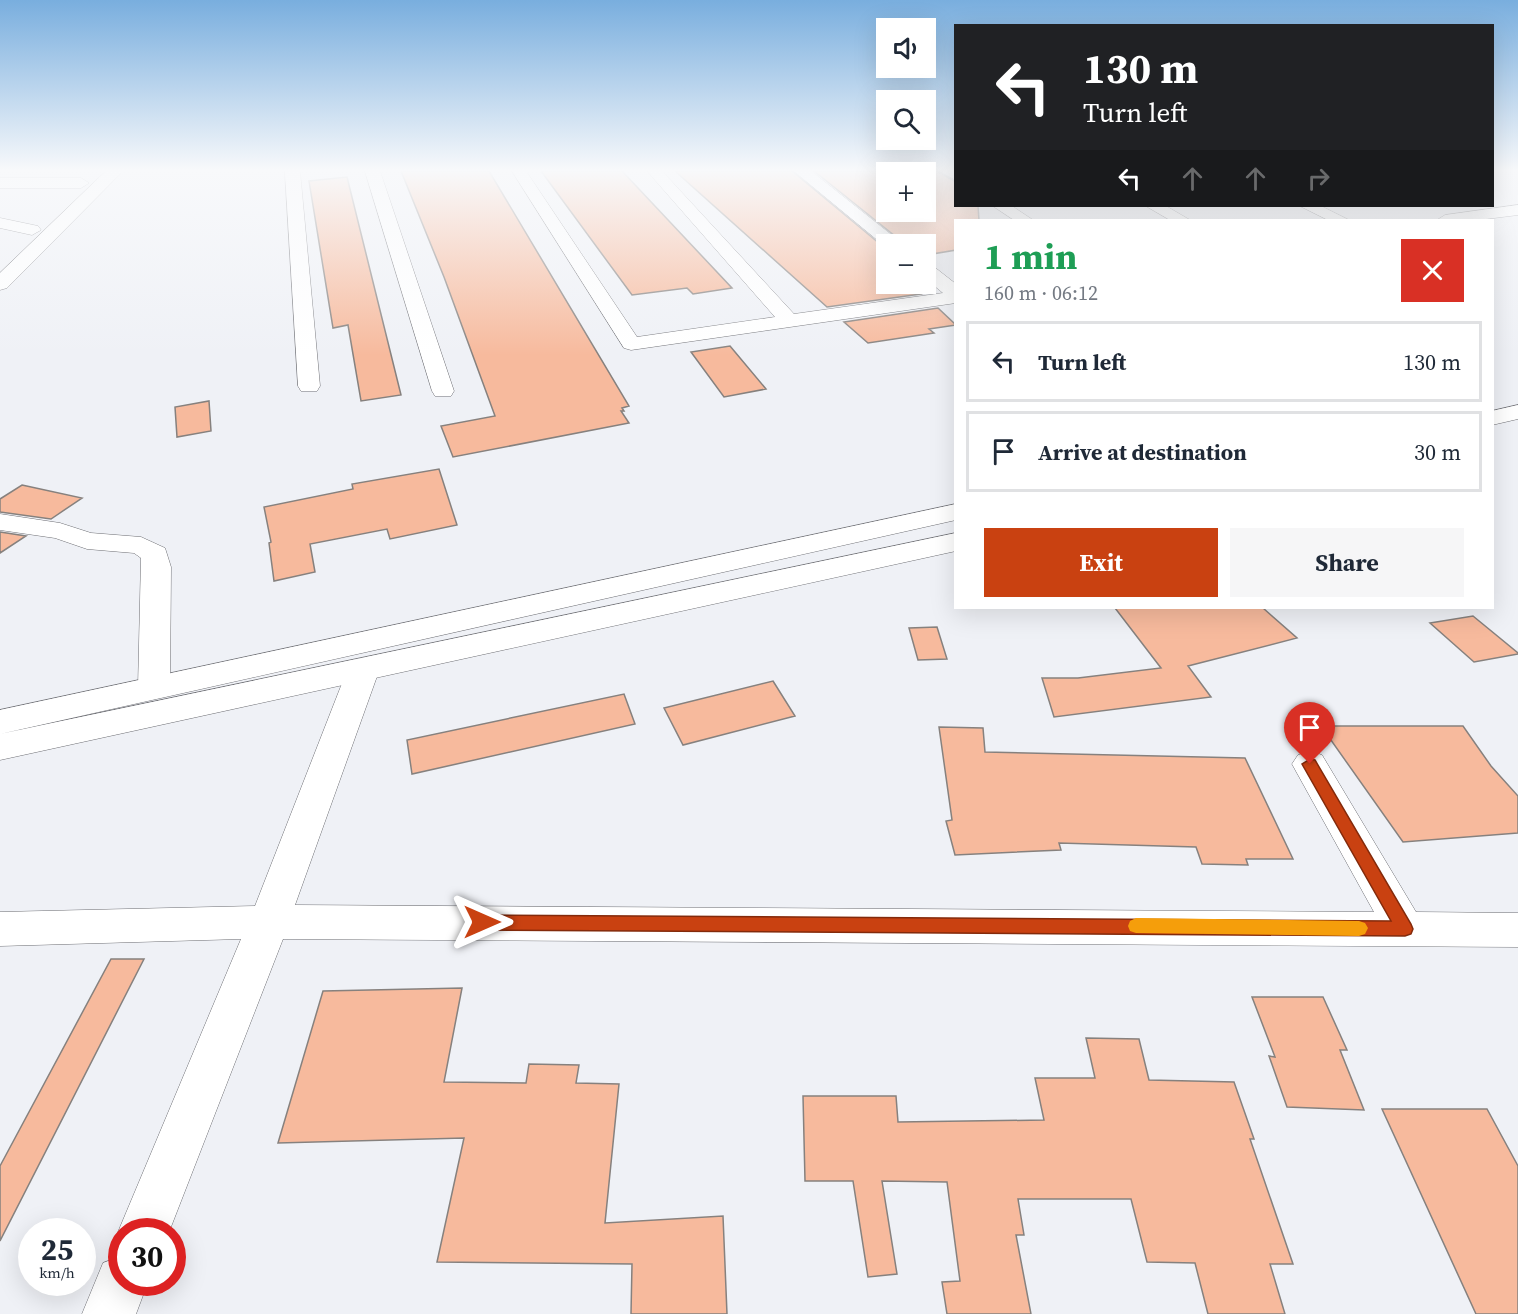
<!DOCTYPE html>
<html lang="en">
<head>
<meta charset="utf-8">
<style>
	:root { --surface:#fff; --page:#f6f6f7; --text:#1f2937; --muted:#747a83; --line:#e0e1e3; --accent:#c94111 }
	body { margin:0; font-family:"Source Serif 4",serif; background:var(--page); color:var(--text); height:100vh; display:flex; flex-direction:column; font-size:22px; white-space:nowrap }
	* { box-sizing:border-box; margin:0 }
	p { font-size:20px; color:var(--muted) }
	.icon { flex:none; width:33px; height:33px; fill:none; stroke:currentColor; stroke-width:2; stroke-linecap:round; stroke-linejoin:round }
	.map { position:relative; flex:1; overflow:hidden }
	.drawer { position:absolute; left:954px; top:219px; width:540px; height:390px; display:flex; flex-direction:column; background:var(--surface); border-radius:0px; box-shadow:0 6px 24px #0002 }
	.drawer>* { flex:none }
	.hud { position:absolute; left:954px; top:24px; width:540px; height:183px; border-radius:0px; box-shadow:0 6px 24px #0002; background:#202124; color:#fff; overflow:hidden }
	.tools { position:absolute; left:876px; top:18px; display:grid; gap:12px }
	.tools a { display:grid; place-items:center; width:60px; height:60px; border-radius:0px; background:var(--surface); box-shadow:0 6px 24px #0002; font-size:30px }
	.speed { position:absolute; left:18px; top:1218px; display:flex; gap:12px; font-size:30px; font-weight:700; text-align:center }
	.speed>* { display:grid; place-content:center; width:78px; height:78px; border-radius:50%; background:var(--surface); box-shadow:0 6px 24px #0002; line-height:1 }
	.speed small { font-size:15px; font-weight:400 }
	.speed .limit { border:9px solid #d22; background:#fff; color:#111 }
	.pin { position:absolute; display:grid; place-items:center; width:51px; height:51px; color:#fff; margin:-62px -26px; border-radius:50% 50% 50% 0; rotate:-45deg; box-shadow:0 0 6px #0007 }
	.pin .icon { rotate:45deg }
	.me { position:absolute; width:66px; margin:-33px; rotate:90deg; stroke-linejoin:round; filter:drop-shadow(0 0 4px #0008) }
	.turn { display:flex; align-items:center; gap:21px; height:126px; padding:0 30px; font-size:27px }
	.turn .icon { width:78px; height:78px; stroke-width:2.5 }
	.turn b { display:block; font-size:42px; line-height:51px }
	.lanes { display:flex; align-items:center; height:57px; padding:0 30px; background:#0003; justify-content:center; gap:30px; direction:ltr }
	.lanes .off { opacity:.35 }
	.round { display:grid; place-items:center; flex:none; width:63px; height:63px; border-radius:0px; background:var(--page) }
	.head { display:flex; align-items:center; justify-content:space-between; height:102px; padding:0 30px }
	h1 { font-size:36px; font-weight:700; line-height:45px; color:#1e9e55 }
	.cta { display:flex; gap:12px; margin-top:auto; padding:12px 30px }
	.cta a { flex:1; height:69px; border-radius:0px; background:var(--accent); color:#fff; font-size:24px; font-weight:700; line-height:69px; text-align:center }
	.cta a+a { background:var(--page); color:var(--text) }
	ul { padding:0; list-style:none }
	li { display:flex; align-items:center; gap:18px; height:81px; margin:0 12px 9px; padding:0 18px; border:3px solid var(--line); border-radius:0px }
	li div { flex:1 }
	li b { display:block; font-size:22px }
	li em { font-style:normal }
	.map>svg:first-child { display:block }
	.building { fill:#f7ba9d; stroke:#86817e; stroke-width:1.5; fill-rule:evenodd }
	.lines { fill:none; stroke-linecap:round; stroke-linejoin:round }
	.street-casing { stroke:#6e6f74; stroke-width:1 }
	.secondary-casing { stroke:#6e6f74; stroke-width:1 }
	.primary-casing { stroke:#6e6f74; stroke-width:1 }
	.street { fill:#fff; fill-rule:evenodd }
	.secondary { fill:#fff; fill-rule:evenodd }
	.primary { fill:#fff; fill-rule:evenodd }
	.route { fill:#c94111; stroke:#832a0b; stroke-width:1.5 }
	.slow { fill:#f59e0b }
</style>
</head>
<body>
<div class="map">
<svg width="1518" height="1314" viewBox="0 0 1518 1314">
	<rect width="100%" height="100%" fill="#eff1f6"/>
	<path class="building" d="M401 171H489L629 406 622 408 624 411H621L629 423 453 457 441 426 495 416 444 277Z
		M541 171H622L732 288 693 294 687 288 632 295Z
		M675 171H792L886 249V261L883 262 886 265V284H909L921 294 827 307Z
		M814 171H937L956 182V206H978L979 220H956V250L926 255V244H905ZM886 172H926V212H886Z
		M347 177 401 395 361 401 348 325 333 328 309 181Z
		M938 308 956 325 929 329 934 333 868 343 844 322Z
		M730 346 766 389 724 397 691 352Z
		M209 401 211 431 177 437 175 407Z
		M439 469 457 525 390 539 387 529 310 544 315 572 274 581 269 543 271 542 264 507 353 489 352 484Z
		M22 485 82 498 51 519 0 512V499Z
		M0 532 26 536 0 553Z
		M1115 608H1263L1297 638 1188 666 1211 697 1054 717 1042 678H1078L1161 668Z
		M1473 616 1518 653V654L1474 662 1430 623Z
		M937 627 947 659 918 660 909 628Z
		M773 681 795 716 683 745 664 708Z
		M624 694 635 724 412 774 407 740Z
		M1321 726H1463L1491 766 1518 796V833L1403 842Z
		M939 727 983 728 985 752 1245 758 1293 859H1246L1248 865 1202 864 1196 847 1059 843 1061 850 955 855 946 821 952 820Z
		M111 959H144L0 1241V1166Z
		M462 988 444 1082 526 1083 529 1064 579 1065 576 1083 619 1084 605 1223 723 1216 727 1314H631L632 1264 437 1262 464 1138 278 1143 323 991Z
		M1252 997H1323L1347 1050H1340L1364 1110 1287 1107 1269 1056 1275 1057Z
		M1086 1038 1139 1039 1149 1080 1234 1082 1254 1139H1250L1293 1264H1270L1285 1314H1208L1195 1263 1147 1262 1131 1199H1018L1024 1235H1016L1031 1314H947L942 1282 960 1281 947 1182 882 1181 897 1274 868 1277 853 1181H805L803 1096H896L898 1122 1044 1120 1035 1078H1095Z
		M1382 1109H1487L1518 1166V1314H1476Z"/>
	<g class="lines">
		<g class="street-casing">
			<path id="street" d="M285 171H300L320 386 317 391H301L298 386Z
				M365 171H380L454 391 451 396H435L432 391Z
				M512 171H526L637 337 775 317 647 171H662L794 314 943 293 926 279V264L933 266 956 284V303L631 350 624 348Z
				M794 171H811L903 244H886V247Z
				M939 171H956V180Z
				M0 178H81L89 183 81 188H0Z
				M1518 205V215L1478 220H1437L1445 215Z
				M993 206H1012L1033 220H1014Z
				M1146 206H1166L1190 220H1170Z
				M1300 206H1321L1349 220H1328Z
				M0 218 38 226 41 230 32 235 0 228Z
				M0 514 60 523 91 533 141 537 165 548 171 567 170 688 166 696 154 699 142 696 138 688 141 558 134 553 87 549 55 538 0 530Z
				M364 658 375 661 380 668 295 905 1374 912 1292 764 1298 755 1310 751 1322 755 1416 912 1518 913V947L283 939 169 1232H122V1242L118 1232 241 939 0 946V912L255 906 348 668 353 661Z
				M122 1256V1282H148L136 1314H82L103 1263Z"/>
		</g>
		<g class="secondary-casing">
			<path id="secondary" d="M106 171H123L7 288 0 290V273Z"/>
		</g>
		<g class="primary-casing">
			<path id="primary" d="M1518 405V419L1492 425V411Z
				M956 504V520L0 734V710Z
				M956 533V551L0 760V734Z"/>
		</g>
		<use href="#street" class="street"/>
		<use href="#secondary" class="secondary"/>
		<use href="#primary" class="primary"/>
	</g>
	<linearGradient id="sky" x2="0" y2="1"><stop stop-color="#79aede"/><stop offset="0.48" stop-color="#f8f9fb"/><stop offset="1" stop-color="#f8f9fb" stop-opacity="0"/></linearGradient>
	<rect width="1518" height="355" fill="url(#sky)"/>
	<path class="route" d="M1310 759 1315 760 1411 924 1413 929 1411 934 1405 936 482 930 476 927 473 922 476 917 482 915 1391 921 1302 764Z"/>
	<path class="slow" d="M1136 918 1359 921 1365 923 1368 928 1365 934 1359 936 1136 933 1130 931 1128 926 1130 921Z"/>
</svg>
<div class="tools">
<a><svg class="icon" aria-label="sound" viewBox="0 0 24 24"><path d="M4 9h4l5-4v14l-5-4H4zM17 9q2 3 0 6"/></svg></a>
<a><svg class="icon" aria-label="search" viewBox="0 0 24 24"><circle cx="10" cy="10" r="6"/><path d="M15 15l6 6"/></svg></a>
<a>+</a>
<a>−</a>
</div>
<div class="speed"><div>25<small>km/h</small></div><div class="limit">30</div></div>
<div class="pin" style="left:1310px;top:764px;background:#d93025"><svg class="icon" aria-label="arrive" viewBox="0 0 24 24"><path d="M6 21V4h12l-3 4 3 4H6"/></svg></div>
<svg class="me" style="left:482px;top:922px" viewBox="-20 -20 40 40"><path d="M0-17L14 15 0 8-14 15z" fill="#c94111" stroke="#fff" stroke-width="4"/></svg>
<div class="hud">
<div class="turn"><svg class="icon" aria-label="left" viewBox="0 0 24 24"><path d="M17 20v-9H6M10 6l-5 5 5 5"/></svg><div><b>130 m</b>Turn left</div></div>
<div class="lanes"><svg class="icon" aria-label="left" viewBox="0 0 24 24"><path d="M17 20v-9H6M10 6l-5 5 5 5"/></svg><svg class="icon off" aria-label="ahead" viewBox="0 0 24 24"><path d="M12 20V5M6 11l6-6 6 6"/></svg><svg class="icon off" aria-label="ahead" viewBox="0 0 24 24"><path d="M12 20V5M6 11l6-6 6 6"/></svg><svg class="icon off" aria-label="right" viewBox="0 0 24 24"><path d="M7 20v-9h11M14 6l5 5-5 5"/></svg></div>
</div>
<section class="drawer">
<div class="head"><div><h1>1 min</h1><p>160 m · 06:12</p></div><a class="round" style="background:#d93025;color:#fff"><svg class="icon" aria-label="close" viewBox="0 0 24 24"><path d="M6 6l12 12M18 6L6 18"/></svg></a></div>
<ul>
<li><svg class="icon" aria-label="left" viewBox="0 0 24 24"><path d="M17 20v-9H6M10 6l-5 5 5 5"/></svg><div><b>Turn left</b></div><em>130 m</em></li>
<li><svg class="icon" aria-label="arrive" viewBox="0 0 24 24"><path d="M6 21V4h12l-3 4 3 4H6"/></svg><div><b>Arrive at destination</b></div><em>30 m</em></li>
</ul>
<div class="cta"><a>Exit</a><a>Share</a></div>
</section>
</div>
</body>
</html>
